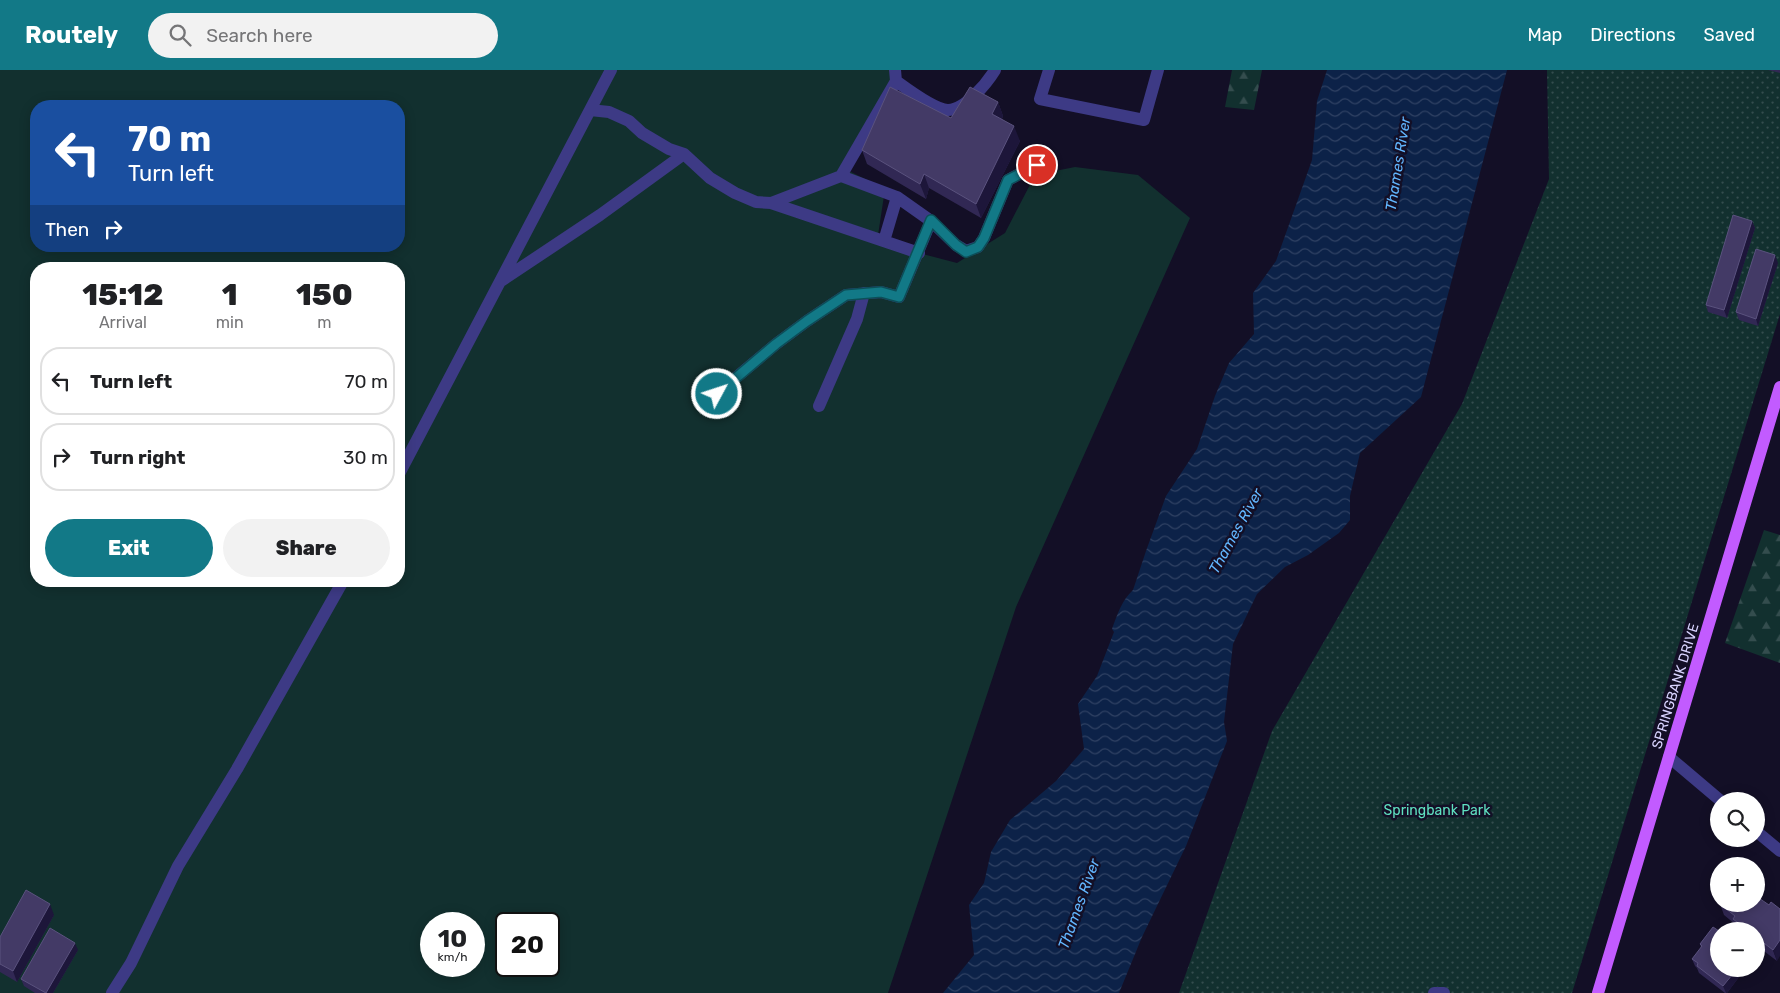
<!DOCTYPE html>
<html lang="en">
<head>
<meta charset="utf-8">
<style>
	:root { --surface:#fff; --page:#f2f2f2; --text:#202124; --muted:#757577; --line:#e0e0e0; --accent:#127987 }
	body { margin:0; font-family:Rubik,sans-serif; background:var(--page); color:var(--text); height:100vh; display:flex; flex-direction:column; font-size:19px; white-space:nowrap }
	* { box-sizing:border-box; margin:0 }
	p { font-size:16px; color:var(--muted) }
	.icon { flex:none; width:28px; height:28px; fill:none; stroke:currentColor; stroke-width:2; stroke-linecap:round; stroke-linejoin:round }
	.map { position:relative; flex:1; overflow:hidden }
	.side { position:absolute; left:30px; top:192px; width:375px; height:325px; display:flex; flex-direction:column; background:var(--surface); border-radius:20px; box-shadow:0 2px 12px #0003 }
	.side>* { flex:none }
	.top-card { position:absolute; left:30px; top:30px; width:375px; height:152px; border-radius:20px; box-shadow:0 2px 12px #0003; background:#1a4fa0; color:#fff; overflow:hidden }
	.tools { position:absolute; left:1710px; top:722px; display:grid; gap:10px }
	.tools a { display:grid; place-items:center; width:55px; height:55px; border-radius:50%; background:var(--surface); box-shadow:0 2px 12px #0003; font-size:25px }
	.speed { position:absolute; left:420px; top:842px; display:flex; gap:10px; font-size:25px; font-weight:700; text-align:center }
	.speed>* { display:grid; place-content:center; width:65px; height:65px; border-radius:50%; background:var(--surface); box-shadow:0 2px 12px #0003; line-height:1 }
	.speed small { font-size:12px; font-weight:400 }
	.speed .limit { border:2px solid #111; border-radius:8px; background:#fff; color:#111 }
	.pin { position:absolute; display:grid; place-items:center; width:42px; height:42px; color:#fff; margin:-21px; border:2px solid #fff; border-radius:50%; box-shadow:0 1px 5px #0007 }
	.me { position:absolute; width:55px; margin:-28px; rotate:50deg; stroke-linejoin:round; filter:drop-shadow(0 0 4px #0008) }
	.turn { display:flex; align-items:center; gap:18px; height:105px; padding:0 15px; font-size:22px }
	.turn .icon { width:65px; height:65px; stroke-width:2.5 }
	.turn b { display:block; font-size:35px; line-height:42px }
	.then { display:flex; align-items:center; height:48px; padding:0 15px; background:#0003; gap:10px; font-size:19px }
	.eta { display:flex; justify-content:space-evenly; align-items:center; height:85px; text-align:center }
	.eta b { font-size:30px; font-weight:800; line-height:35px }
	.action { display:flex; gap:10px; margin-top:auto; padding:10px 15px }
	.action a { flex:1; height:58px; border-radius:30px; background:var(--accent); color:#fff; font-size:20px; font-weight:800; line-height:58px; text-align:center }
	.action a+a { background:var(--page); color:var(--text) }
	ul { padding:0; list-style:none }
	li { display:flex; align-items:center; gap:15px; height:68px; margin:0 10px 8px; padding:0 5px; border:2px solid var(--line); border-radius:20px }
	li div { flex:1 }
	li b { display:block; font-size:19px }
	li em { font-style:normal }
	header { display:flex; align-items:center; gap:30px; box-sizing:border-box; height:70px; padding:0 25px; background:var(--accent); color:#fff }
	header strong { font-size:24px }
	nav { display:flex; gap:28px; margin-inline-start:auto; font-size:18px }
	.search { width:350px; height:45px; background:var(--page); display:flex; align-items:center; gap:12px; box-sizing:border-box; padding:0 18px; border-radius:28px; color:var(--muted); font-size:19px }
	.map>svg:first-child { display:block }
	.grass { fill:#12302f; fill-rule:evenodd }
	.forest { fill:url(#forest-firs) }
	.park { fill:url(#park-dots) }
	.water { fill:url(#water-waves) }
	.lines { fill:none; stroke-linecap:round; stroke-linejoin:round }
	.minor { stroke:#3d3a85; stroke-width:12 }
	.major { stroke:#c25bff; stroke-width:12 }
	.wall { fill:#312854 }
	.shaded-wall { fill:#1d163a }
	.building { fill:#433a66; stroke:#5a527e }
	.route-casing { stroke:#0c4f58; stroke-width:12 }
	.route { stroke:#127987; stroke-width:9 }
	.labels { text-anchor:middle; stroke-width:5; stroke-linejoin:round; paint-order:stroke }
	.street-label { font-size:14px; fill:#d9d4ff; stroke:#130f26 }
	.park-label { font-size:14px; fill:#5fe0c0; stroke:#130f26 }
	.water-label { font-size:15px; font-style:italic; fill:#62b6ff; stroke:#130f26 }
</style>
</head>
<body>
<header>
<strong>Routely</strong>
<div class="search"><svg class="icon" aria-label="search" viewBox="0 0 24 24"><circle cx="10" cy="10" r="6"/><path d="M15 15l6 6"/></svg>Search here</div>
<nav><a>Map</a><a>Directions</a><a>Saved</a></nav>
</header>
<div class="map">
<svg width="1780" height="923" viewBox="0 0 1780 923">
	<defs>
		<pattern id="forest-firs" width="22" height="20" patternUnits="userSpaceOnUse" patternTransform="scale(1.25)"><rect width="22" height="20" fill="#12302f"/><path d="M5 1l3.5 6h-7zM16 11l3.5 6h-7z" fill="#344d4e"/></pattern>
		<pattern id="park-dots" width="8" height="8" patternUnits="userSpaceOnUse" patternTransform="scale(1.25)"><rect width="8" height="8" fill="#12302f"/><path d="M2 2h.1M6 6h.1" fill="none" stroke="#344d4e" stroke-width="1.8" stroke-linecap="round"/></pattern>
		<pattern id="water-waves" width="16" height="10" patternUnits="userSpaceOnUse" patternTransform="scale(1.25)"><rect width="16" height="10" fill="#0c2248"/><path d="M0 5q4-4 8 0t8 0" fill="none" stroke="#2f4163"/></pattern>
	</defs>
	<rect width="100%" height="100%" fill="#130f26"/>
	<path class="grass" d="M0 0H896L845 99 885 119 877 172 957 193 1005 163 1035 105 1075 97 1138 105 1190 148 1016 537 888 923H0ZM36 36H399V176H36ZM36 199H399V511H36ZM431 854H474V896H431ZM506 854H549V896H506Z"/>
	<path class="forest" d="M1232 0H1262L1254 40 1225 37Z
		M1764 460 1780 465V593L1725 573Z"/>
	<path class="park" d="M1547 0H1780V244L1572 923H1179L1272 661 1462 334 1549 109Z"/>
	<path class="water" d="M1327 0H1507L1421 327 1360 383 1350 426V450L1339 463 1308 485 1285 497 1257 524 1233 574 1224 652 1227 671 1186 776 1142 867 1119 923H943L974 885 969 835 984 813 991 782 1010 750 1056 711 1084 679 1078 634 1097 606 1114 562 1112 559C1117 545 1122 530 1133 520L1146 481 1166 426 1197 379 1215 326 1229 293 1254 264 1253 223 1276 191 1312 90 1317 31Z"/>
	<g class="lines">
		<path class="minor" d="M895 0 896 11C907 19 935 40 948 40 965 40 987 13 995 0
			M1049 0 1040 29 1144 50 1158 0
			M590 40 609 42 629 51 642 63 669 79 684 84 710 108 735 123 756 132 771 133 919 183
			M841 106 897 127 884 171
			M771 133 841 106 896 11
			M931 151 956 175 966 181 978 177 984 168 1008 110 1037 95
			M501 211 600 145 684 84
			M708 331 776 274 807 251 846 225 881 222 899 227 931 151 897 127
			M819 336 857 249 864 223
			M399 404 611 0
			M1669 687 1721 731
			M1756 761 1780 781
			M112 923 131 893 178 796 237 699 343 511
			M1434 923H1444"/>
		<path class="major" d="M1598 923 1780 317"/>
	</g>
	<path class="wall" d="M1768 0H1780V3Z
		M998 32 1003 46 1002 49 1020 71 981 148 929 118 926 129 867 94 862 80Z
		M1752 151 1755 158 1727 248 1708 242 1706 235Z
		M1778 193 1758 256 1739 250 1736 242Z
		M1720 834H1756L1777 891 1756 875V861H1739L1737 860 1735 854 1724 845Z
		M54 845 17 912 0 902V867Z
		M1713 857 1719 899H1745L1727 923H1725L1699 903 1697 898 1695 896 1692 889 1701 878 1700 874Z
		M78 880 53 923H35L24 916 21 909Z"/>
	<path class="shaded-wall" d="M998 32 1003 46 997 58 992 44Z
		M1014 56 1020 71 981 148 976 134Z
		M924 104 929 118 926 129 920 114Z
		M1752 151 1755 158 1727 248 1724 240Z
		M1775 185 1778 193 1758 256 1756 249Z
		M50 834 54 845 17 912 13 901Z
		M1780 870V886L1777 891 1773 880Z
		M75 873 78 880 53 923H46Z
		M1737 899H1745L1727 923H1726L1723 916Z"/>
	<path class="building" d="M890 17 951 48 970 17 998 32 992 44 1014 56 976 134 924 104 920 114 862 80Z
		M1733 145 1752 151 1724 240 1706 235Z
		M1756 179 1775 185 1756 249 1736 242Z
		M26 820 50 834 13 901 0 894V867Z
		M1756 826 1769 835 1771 832 1780 839V870L1773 880 1756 867V861H1749L1733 849 1735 846 1720 834H1756Z
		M1713 857 1719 861V899H1737L1723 916 1697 896 1698 893 1692 889 1702 876 1700 874Z
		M50 858 75 873 46 923 21 909Z"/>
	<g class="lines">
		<g class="route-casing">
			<path id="route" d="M717 324 776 274 807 251 846 225 881 222 899 227 931 150 956 175 966 182 978 177 984 168 1008 110 1037 95"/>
		</g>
		<use href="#route" class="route"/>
	</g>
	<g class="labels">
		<g class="street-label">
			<text transform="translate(1675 616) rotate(-73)" y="5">SPRINGBANK DRIVE</text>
		</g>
		<g class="park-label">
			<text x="1437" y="745">Springbank Park</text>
		</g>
		<g class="water-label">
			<text transform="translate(1398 94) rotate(-81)" y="5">Thames River</text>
			<text transform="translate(1236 461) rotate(-61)" y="5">Thames River</text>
			<text transform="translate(1079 834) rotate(-70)" y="5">Thames River</text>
		</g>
	</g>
</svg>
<div class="tools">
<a><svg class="icon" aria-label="search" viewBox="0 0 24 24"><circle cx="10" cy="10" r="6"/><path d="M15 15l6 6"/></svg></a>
<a>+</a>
<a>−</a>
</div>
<div class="speed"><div>10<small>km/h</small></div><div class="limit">20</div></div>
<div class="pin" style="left:1037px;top:95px;background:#d93025"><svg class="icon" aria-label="arrive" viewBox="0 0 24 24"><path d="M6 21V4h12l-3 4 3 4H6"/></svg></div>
<svg class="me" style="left:717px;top:324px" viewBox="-20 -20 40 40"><circle r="17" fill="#127987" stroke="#fff" stroke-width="3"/><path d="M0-11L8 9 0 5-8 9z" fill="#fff"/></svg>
<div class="top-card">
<div class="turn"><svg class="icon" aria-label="left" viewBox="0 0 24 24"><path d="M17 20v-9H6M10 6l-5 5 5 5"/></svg><div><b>70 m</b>Turn left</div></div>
<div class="then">Then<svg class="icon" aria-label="right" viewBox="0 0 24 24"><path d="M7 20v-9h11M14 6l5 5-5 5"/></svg></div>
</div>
<section class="side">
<div class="eta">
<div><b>15:12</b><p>Arrival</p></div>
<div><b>1</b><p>min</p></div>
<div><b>150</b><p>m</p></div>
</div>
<ul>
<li><svg class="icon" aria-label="left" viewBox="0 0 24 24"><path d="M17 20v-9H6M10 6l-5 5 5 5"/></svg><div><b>Turn left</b></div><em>70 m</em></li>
<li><svg class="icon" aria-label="right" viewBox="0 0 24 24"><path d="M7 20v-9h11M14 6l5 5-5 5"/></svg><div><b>Turn right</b></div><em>30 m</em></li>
</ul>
<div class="action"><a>Exit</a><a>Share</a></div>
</section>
</div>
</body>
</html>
